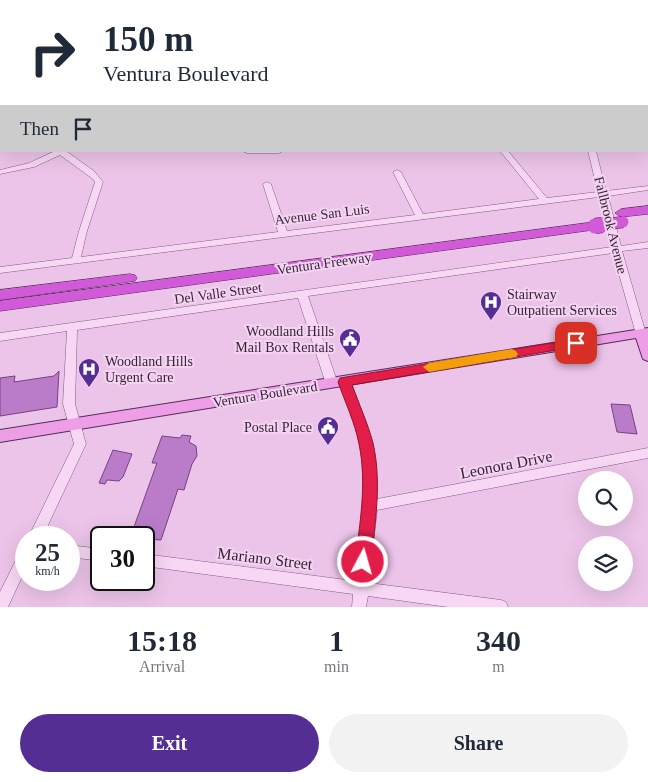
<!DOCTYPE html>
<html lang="en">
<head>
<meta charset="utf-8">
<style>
	:root { --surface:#fff; --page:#f2f2f3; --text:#1f2937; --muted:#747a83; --accent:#552e93 }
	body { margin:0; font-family:"Times New Roman",serif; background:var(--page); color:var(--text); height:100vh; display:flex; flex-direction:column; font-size:19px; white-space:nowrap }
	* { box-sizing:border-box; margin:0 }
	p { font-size:16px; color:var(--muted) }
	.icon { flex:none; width:28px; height:28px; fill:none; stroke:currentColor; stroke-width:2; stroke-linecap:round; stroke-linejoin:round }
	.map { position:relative; height:607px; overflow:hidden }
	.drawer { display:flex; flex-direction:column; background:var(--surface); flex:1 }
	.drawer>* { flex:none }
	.guide { position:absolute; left:0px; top:0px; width:649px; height:152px; box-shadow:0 5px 20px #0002; background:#fff; color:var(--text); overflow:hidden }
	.fabs { position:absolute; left:578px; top:471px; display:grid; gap:10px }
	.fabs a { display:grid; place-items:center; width:55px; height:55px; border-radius:50%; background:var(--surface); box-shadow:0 5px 20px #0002; font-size:25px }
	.speed { position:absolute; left:15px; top:526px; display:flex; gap:10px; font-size:25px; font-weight:700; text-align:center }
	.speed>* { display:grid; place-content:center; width:65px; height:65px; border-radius:50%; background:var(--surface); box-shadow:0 5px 20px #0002; line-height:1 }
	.speed small { font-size:12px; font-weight:400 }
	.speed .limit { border:2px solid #111; border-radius:8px; background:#fff; color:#111 }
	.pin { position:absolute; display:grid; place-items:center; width:42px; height:42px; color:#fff; margin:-21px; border-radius:10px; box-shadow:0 2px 8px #0006 }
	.me { position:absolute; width:55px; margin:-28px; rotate:6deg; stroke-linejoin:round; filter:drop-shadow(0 0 4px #0008) }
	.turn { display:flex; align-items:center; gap:18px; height:105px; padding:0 20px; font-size:22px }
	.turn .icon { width:65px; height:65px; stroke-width:2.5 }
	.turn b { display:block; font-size:35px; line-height:42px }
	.then { display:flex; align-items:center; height:48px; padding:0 20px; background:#0003; gap:10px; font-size:19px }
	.eta { display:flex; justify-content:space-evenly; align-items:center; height:85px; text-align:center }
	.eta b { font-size:30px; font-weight:800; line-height:35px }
	.action { display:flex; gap:10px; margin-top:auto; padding:10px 20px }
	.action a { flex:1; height:58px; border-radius:30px; background:var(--accent); color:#fff; font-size:20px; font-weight:800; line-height:58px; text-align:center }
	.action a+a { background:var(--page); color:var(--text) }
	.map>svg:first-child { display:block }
	.building { fill:#ba7cc9; stroke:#774285 }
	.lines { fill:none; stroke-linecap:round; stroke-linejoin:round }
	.minor-casing { stroke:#835b86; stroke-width:1 }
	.major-casing { stroke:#4f2f54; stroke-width:2 }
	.highway-casing { stroke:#4f2f54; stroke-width:1 }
	.minor { fill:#f7d7f4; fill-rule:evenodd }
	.major { fill:#ee9ee7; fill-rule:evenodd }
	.highway { fill:#d259d8; fill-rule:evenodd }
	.highway-bridge-far1-casing { stroke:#4f2f54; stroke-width:12; stroke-linecap:butt }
	.highway-bridge-casing { stroke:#4f2f54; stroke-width:16; stroke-linecap:butt }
	.highway-bridge-far1 { stroke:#d259d8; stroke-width:11 }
	.highway-bridge { stroke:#d259d8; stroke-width:15 }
	.route { fill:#e11d48; stroke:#92132f }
	.slow { fill:#f59e0b }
	.labels { text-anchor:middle; stroke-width:4; stroke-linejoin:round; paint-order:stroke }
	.street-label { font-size:14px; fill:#341f37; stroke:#f4d4f1 }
	.poi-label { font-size:14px; fill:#341f37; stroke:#f4d4f1; text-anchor:start }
	.near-street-label { font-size:16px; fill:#341f37; stroke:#f4d4f1 }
</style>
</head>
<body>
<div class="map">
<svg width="648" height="607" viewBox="0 0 648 607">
	<rect width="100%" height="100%" fill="#ecc4e9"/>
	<path class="building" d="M59 371 57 407 0 416V378L15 376 14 382 54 376Z
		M611 404 630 405 637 434 617 432Z
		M182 435 191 436 189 442 196 446 197 456 192 464 184 490 178 489 161 540 130 538 157 463H152L162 436 180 438Z
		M113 450 132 454 123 477 119 481 107 480 105 484 99 483Z"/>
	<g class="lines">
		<g class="minor-casing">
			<path id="minor" d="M268 0H276L277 1H270Z
				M325 0H334L335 1H327Z
				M544 0H550V1H545Z
				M0 37H1V41H0Z
				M0 65H1V69H0Z
				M0 97H1V101H0Z
				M55 151H66L94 171 103 182 87 231 81 257 278 232 263 184 267 182 271 184 287 231 415 215 393 172 397 170 401 172 423 214 539 199 500 151H508L547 198 598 192 588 151H596L606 191 648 186V190L608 196 621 246 648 242V248L622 251 646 334 641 338 636 334 613 253 308 296 338 384 336 387H328L326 384 298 298 77 330 75 404 86 444 42 538H28L74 444 63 404 67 331 0 341V333L612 247 599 197 0 273V267L72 258 79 231 95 182 93 179 60 155 34 167 0 174V170L29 163Z
				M243 151H283L279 153H247Z
				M345 378 349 379 351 382C367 425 377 452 377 499L648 448V458L377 510 369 583 501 600 506 602 508 607H448L368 596 366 607H352L353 594 144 566V554L355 581C361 535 369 489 360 444 356 423 347 402 339 382L341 379Z
				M69 545 101 549V561L69 557Z
				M26 548V568L8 607H0V592L21 550Z"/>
		</g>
		<g class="major-casing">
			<path id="major" d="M648 328V361L643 359 636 338 0 442V430Z"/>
		</g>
		<g class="highway-casing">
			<path id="highway" d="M648 206V214L621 217 615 213 621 209Z
				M595 222 602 226 600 229 0 311V301Z
				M130 274 135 275 137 278 135 281 0 300V290Z"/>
		</g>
		<use href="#minor" class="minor"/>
		<use href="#major" class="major"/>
		<use href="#highway" class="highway"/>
		<g class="highway-bridge-far1-casing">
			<path id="highway-bridge-far1" d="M595 226 623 222"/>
		</g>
		<g class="highway-bridge-casing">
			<path id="highway-bridge" d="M595 226 602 225"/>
		</g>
		<use href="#highway-bridge-far1" class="highway-bridge-far1"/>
		<use href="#highway-bridge" class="highway-bridge"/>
	</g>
	<path class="route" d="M576 339 582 343 580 346 352 385C359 404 368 424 373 443 382 482 375 523 371 562L369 568 363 570 358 568 355 562C360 523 367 483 359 444 355 423 345 402 338 382L340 378Z"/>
	<path class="slow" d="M512 349 516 351 518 354 516 357 429 372 423 367 429 363Z"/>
	<defs>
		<g id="hospital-pin" transform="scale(1.125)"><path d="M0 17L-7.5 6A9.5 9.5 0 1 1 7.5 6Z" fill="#552e93" stroke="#f4d4f1"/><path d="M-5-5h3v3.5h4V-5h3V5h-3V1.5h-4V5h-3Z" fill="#fff"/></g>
		<g id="civic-pin" transform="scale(1.125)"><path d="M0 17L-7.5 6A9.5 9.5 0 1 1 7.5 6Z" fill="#552e93" stroke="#f4d4f1"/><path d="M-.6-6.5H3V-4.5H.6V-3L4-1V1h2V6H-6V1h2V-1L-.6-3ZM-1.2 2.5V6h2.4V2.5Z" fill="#fff"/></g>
	</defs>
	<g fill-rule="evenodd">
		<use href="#hospital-pin" x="491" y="302"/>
		<use href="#civic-pin" x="350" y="339"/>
		<use href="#hospital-pin" x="89" y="369"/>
		<use href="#civic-pin" x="328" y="427"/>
	</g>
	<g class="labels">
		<g class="street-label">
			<text transform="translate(322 214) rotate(-7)" y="5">Avenue San Luis</text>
			<text transform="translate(611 225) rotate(76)" y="5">Fallbrook Avenue</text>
			<text transform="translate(324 263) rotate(-8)" y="5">Ventura Freeway</text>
			<text transform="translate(218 293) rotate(-8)" y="5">Del Valle Street</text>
			<text transform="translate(265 394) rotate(-9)" y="5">Ventura Boulevard</text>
		</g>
		<g class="poi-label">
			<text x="507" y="299">Stairway<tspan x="507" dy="16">Outpatient Services</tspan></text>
			<text x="334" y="336" text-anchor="end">Woodland Hills<tspan x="334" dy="16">Mail Box Rentals</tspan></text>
			<text x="105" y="366">Woodland Hills<tspan x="105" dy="16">Urgent Care</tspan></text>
			<text x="312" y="432" text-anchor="end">Postal Place</text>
		</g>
		<g class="near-street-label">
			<text transform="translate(506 464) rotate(-11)" y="6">Leonora Drive</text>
			<text transform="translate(265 558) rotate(7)" y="6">Mariano Street</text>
		</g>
	</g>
</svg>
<div class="fabs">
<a><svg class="icon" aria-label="search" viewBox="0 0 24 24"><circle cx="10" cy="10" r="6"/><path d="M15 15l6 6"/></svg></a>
<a><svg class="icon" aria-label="layers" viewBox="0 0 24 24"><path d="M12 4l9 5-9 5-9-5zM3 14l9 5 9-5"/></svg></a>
</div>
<div class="speed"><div>25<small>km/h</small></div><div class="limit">30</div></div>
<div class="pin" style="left:576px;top:343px;background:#d93025"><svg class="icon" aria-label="arrive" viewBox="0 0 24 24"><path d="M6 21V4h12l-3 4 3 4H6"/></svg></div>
<svg class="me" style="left:363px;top:562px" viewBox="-20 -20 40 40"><circle r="17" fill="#e11d48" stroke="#fff" stroke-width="3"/><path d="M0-11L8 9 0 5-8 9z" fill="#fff"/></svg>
<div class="guide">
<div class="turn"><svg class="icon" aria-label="right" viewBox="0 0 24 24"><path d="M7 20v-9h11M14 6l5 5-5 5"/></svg><div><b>150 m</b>Ventura Boulevard</div></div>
<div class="then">Then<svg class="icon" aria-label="arrive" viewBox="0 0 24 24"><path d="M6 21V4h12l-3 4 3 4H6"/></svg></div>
</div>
</div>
<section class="drawer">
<div class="eta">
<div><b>15:18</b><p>Arrival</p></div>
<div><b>1</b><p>min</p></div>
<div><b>340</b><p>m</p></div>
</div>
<div class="action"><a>Exit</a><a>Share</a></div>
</section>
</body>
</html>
